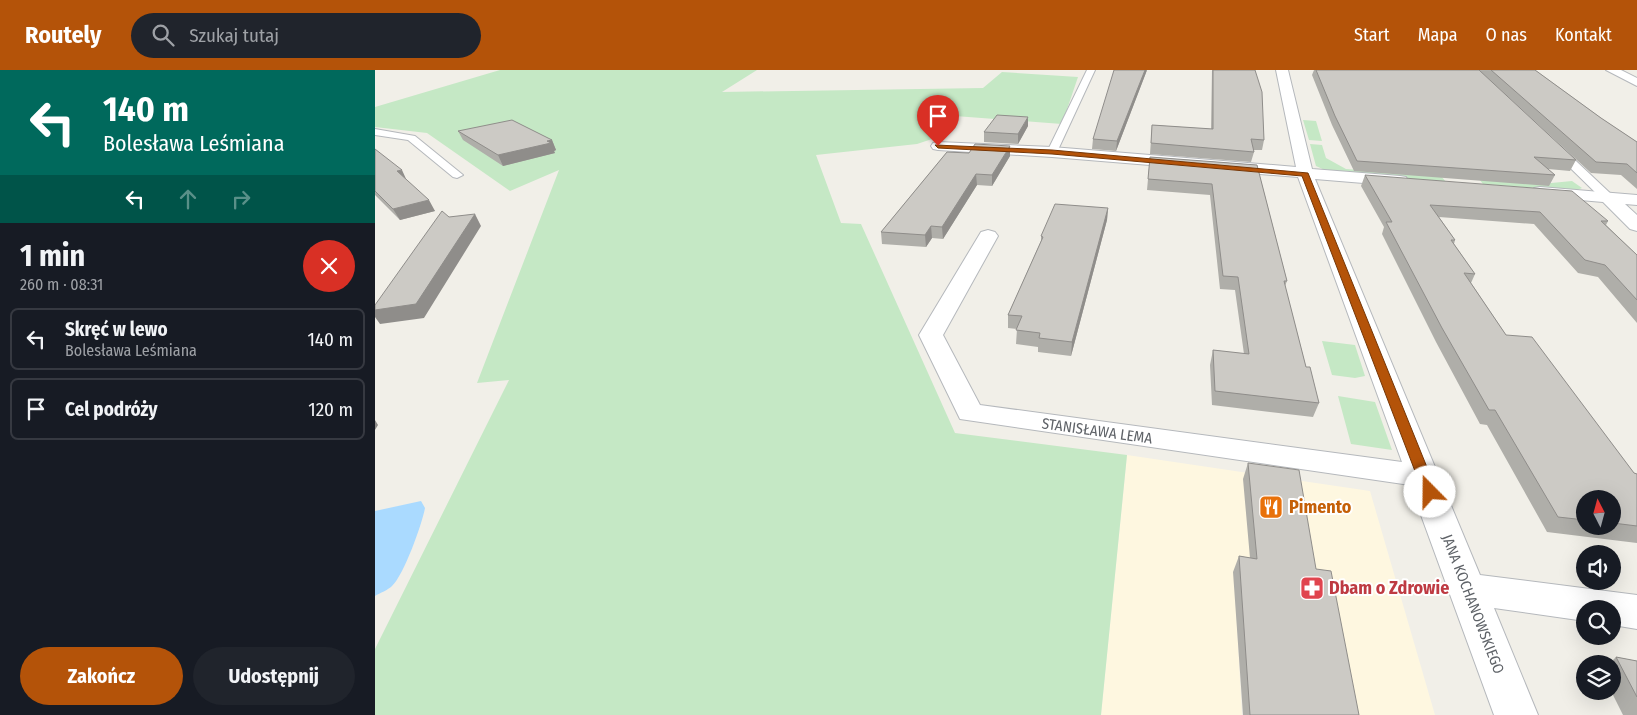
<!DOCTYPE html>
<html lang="pl">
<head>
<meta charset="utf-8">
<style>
	:root { --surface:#171b24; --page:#20242c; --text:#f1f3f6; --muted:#9ea1a6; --line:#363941; --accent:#b45309 }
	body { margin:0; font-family:"Fira Sans Condensed",sans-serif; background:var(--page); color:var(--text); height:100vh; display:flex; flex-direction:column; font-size:19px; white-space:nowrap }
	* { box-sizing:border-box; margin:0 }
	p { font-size:16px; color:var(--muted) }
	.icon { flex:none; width:28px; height:28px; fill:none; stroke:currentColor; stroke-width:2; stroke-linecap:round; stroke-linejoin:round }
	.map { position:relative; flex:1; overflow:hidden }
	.sheet { display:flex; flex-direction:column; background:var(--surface); width:375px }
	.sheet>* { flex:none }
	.guide { background:#00695c; color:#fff; overflow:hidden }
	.needle { width:32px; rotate:354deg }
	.tools { position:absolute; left:1201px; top:420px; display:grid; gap:10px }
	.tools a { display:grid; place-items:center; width:45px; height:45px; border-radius:50%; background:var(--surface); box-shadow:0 5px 20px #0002; font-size:25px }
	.pin { position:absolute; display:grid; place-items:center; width:42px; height:42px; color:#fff; margin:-51px -21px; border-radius:50% 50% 50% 0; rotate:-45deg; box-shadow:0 0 5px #0007 }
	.pin .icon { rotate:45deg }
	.me { position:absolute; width:55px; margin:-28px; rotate:338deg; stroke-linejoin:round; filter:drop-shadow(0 0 4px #0008) }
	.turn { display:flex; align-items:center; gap:18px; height:105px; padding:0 20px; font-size:22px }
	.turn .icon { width:65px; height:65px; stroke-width:2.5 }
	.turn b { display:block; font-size:35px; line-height:42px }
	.lanes { display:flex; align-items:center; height:48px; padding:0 20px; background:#0003; justify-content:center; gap:25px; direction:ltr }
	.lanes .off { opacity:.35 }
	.round { display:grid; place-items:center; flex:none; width:52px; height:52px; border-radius:26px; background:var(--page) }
	.headline { display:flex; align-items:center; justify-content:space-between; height:85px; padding:0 20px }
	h1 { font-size:30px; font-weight:700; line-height:38px }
	.cta { display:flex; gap:10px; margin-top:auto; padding:10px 20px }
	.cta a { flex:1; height:58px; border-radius:30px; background:var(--accent); color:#fff; font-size:20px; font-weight:700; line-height:58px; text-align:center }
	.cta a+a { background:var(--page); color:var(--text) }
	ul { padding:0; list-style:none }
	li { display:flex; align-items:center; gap:15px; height:62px; margin:0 10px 8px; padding:0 10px; border:2px solid var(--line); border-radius:8px }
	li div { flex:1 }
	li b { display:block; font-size:19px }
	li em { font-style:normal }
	header { display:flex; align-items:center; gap:30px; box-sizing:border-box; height:70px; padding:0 25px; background:var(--accent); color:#fff }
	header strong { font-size:24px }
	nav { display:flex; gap:28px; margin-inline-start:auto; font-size:18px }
	.search { width:350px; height:45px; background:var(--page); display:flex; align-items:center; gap:12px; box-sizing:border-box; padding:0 18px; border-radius:28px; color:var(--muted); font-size:19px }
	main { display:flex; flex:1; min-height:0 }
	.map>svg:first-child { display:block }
	.commercial { fill:#fef7e0 }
	.green { fill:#c5e8c5 }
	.water { fill:#aadaff }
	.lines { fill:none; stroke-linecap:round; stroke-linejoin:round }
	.service-casing { stroke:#b5b8bc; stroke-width:2 }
	.minor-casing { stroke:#b5b8bc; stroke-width:2 }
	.tertiary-casing { stroke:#b5b8bc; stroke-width:2 }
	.service { fill:#fff; fill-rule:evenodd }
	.minor { fill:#fff; fill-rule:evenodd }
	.tertiary { fill:#fff; fill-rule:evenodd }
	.wall { fill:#afaea9; fill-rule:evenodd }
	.shaded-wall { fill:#8f8d8a }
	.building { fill:#cccac5; stroke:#8f8d8a }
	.route { fill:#b45309; stroke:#753606 }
	.labels { text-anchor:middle; stroke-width:4; stroke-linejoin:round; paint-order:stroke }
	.street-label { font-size:15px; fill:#5f6368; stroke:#fff }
	.near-food-label { font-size:18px; font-weight:bold; fill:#c56008; stroke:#fff; text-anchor:start }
	.near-health-label { font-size:18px; font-weight:bold; fill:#be3a42; stroke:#fff; text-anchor:start }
</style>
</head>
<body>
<header>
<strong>Routely</strong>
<div class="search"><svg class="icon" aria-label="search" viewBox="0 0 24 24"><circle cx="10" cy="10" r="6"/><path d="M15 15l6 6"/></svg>Szukaj tutaj</div>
<nav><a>Start</a><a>Mapa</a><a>O nas</a><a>Kontakt</a></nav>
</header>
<main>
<section class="sheet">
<div class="guide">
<div class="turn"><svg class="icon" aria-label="left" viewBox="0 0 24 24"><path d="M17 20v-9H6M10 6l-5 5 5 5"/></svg><div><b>140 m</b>Bolesława Leśmiana</div></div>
<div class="lanes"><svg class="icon" aria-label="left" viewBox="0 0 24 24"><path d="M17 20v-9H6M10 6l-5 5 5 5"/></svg><svg class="icon off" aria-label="ahead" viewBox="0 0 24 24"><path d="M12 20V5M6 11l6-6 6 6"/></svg><svg class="icon off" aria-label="right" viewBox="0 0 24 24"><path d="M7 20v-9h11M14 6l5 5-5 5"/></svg></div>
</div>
<div class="headline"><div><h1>1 min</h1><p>260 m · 08:31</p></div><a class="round" style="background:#d93025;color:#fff"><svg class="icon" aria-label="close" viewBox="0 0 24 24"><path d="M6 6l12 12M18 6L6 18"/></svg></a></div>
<ul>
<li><svg class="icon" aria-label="left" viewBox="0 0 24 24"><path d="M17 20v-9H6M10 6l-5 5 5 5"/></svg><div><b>Skręć w lewo</b><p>Bolesława Leśmiana</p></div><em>140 m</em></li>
<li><svg class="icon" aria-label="arrive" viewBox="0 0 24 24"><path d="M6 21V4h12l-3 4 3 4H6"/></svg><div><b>Cel podróży</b></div><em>120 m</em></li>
</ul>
<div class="cta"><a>Zakończ</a><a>Udostępnij</a></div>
</section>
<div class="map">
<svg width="1262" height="645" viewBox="0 0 1262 645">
	<rect width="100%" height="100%" fill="#f1efe8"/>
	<path class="commercial" d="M752 385 995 421 1060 645H971L859 502 867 645H726Z"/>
	<path class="green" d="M125 0H382L347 22 608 18 627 2 703 7 687 54 580 46 560 68 542 74 441 85 466 153 486 154 580 363 752 385 726 645H0V579L134 310 102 313 184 100 135 121 52 63 0 57V37Z
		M928 50 941 51 947 71 934 70Z
		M935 74 947 75 951 88 971 99 1066 106 1071 112 954 102 941 96Z
		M1104 109 1166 114 1197 111 1207 118 1200 121 1108 114Z
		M947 271 980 275 990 306 980 308 957 305Z
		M963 326 1000 332 1017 380 976 374Z"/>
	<path class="water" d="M46 431 50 438C47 454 29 505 17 516 13 520 5 523 0 526V441Z"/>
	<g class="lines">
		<g class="service-casing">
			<path id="service" d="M712 0H720L682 82 677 85 673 84 672 82Z
				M0 59 40 66 88 105 82 108 78 107 33 70 0 65Z
				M1181 75 1185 76 1236 124 1238 127 1236 130H1228L1177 80 1176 78Z"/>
		</g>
		<g class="minor-casing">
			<path id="minor" d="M901 0H913L937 99 1025 106 1031 107 1033 111 1031 115 1025 116 940 109 1105 505 1262 525V559L1238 555V539H1210V551L1119 538 1163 645H1119L1035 415 585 349 544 265 606 162 613 160 620 162 623 166 568 265 605 335 1027 392 923 107 677 87 563 80 558 79 556 76 558 73 563 72 677 77 921 97Z
				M1165 117 1262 125V135L1250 134 1262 145V161L1255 159 1228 132 1159 126 1156 122 1159 118Z"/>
		</g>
		<g class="tertiary-casing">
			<path id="tertiary" d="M1231 0H1246L1262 8V16Z"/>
		</g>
		<use href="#service" class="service"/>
		<use href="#minor" class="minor"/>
		<use href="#tertiary" class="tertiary"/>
	</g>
	<path class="wall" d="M772 0 741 81 717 79 718 69Z
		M837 0H880L889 70 887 80H878L879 82 876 92 775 84 777 55 836 59Z
		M939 0H1104L1201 90 1195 101 1173 99 1180 105 1174 116 979 101 957 55 937 5Z
		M1104 0H1160L1226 48 1262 72V119L1246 105 1216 103Z
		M653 56 643 74 609 72V62Z
		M83 61 177 70 181 80 179 81 180 83 128 96 88 70Z
		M0 79 32 110 60 141 25 150 0 125Z
		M572 82 635 86 617 116 602 115 568 169 557 168 551 177 507 174 506 162Z
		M775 87 882 95 912 211 910 216 931 297 944 333 938 347 837 335 835 295 838 280 869 284 860 220 845 219 835 125 772 120Z
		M990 105 1233 151 1231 155 1262 185V253L1223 207 1203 203 1159 154 1064 147 1080 170 1079 174 1100 204 1096 213 1131 265 1259 403 1262 404V473L1172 462 1112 355 1105 354 1061 272 1007 164 1009 157 986 116ZM1210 429H1238V456H1210Z
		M733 138 732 150 696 286 663 282V277L641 274 642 259 633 258V245L666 171V166Z
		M873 393 984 645H868L858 502 864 486 875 488 868 409Z
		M1241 587 1262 591V645H1248L1236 621H1238V594H1234Z"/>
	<path class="shaded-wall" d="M770 0H772L741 81 742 71Z
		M653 47V56L643 74V64Z
		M177 70 181 80 179 81 180 83 128 96 123 85Z
		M635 76V86L617 116V105Z
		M27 100 32 111 22 101Z
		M601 104 602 115 568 169 567 157Z
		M54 130 60 141 25 150 18 139Z
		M733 138 732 150 696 286 697 272Z
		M100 144 106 156 49 248 5 254 0 247V240Z
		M556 156 557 168 551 177 550 165Z
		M0 350 3 355 0 360Z"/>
	<path class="building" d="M739 0H770L742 71 718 69Z
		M838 0H880L887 22 889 70 876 69 879 82 776 73 777 55 838 59Z
		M941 0H1104L1201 90 1159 87 1180 105 982 91 960 46Z
		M1116 0H1160L1226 48 1262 72V103L1252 94 1221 92Z
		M622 45 653 47 643 64 609 62Z
		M137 50 177 70 172 71 176 73 123 85 83 61Z
		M600 74 635 76 617 105 601 104 567 157 556 156 550 165 506 162 572 82 594 83Z
		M0 79 27 100 22 101 54 130 18 139 0 121Z
		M775 87 882 95 912 211H909L931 297H935L944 333 840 321 838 280 874 284 863 207 848 206 837 114 773 109Z
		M990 105 1197 121 1233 151H1226L1262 185V230L1230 195 1210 190 1165 142 1055 135 1080 170H1076L1100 204 1089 203 1131 265 1157 267 1259 403 1262 404V456L1238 453V429H1210V450L1183 447 1120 340H1114L1067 258 1011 152H1017Z
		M680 134 733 138 697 272 664 268 665 263 641 260 647 246 633 245 668 167 666 166Z
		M67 141 74 147 100 144 41 234 0 240V235Z
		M873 393 924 400 941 499 956 501 984 645H875L864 486 882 489Z
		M1241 587 1262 591V627Z"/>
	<path class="route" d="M560 75 677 80 933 103 1062 422 1060 426H1050L1048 422 927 106 677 84 563 78Z"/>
	<defs>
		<g id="restaurant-square" transform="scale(1.25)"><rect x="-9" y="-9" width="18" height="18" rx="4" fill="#e8710a" stroke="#fff"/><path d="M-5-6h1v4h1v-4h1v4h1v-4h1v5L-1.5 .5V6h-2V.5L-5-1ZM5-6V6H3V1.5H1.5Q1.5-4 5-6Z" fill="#fff"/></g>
		<g id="pharmacy-square" transform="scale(1.25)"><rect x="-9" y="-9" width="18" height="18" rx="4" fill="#e0444e" stroke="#fff"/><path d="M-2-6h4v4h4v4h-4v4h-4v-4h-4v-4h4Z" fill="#fff"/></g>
	</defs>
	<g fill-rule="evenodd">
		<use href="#restaurant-square" x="896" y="437"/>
		<use href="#pharmacy-square" x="937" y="518"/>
	</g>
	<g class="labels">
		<g class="street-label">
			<text transform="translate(722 361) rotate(8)" y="5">STANISŁAWA LEMA</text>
			<text transform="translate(1098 534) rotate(69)" y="5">JANA KOCHANOWSKIEGO</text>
		</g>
		<g class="near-food-label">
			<text x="914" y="443">Pimento</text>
		</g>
		<g class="near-health-label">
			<text x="954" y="524">Dbam o Zdrowie</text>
		</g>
	</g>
</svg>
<div class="tools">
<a><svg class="needle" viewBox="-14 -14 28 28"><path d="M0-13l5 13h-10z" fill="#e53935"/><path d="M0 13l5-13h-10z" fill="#9ea1a6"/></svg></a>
<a><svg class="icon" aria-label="sound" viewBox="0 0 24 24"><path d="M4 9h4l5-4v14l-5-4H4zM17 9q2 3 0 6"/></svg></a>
<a><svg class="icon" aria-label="search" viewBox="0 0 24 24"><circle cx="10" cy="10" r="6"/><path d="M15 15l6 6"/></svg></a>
<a><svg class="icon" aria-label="layers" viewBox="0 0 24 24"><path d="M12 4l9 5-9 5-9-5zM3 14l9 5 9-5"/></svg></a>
</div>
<div class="pin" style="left:563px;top:76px;background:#d93025"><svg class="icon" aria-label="arrive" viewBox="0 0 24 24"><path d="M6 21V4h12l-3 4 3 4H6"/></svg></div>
<svg class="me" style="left:1055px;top:422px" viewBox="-20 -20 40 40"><circle r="19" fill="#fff"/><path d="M0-13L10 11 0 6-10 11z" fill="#b45309"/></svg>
</div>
</main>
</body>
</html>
